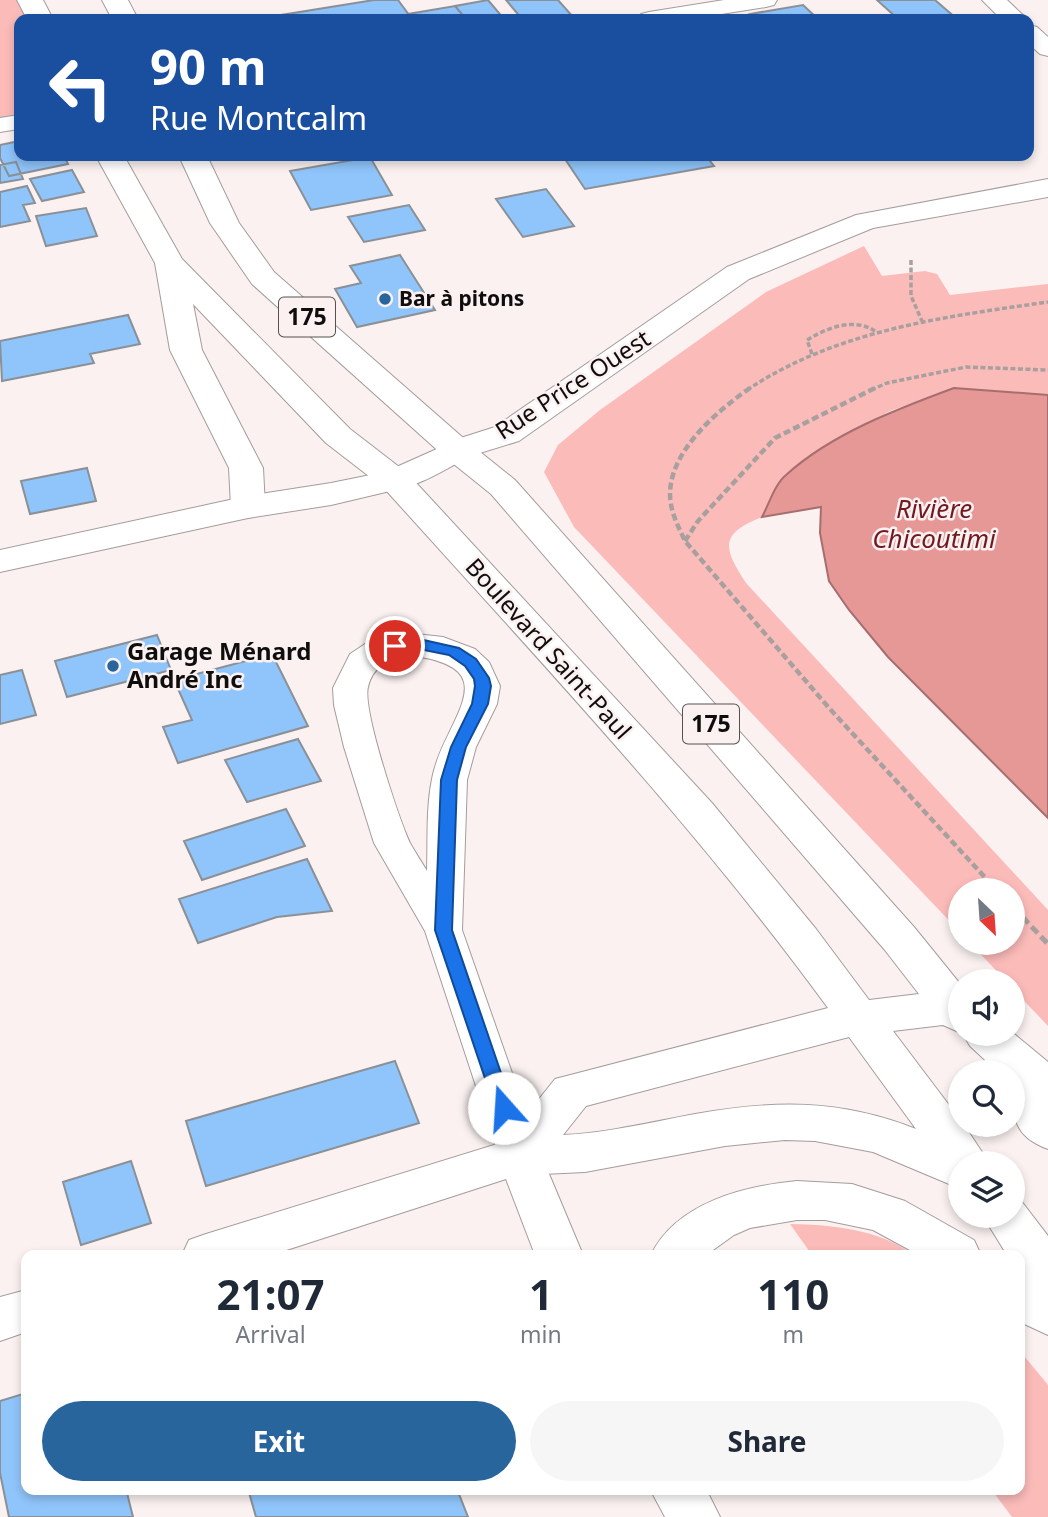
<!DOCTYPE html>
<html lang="en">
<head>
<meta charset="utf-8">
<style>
	:root { --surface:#fff; --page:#f6f6f7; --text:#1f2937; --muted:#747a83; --accent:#29659d }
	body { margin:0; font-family:"Noto Sans",sans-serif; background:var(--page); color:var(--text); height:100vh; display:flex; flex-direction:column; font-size:26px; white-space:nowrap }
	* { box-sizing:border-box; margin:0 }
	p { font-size:23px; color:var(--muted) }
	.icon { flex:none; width:38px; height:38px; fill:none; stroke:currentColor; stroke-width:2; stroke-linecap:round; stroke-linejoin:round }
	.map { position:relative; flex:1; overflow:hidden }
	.sheet { position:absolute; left:21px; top:1250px; width:1004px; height:245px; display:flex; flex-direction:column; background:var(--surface); border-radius:14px; box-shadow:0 4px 10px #0003 }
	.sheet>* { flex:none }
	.banner { position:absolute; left:14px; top:14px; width:1020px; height:147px; border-radius:14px; box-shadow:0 4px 10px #0003; background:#1a4fa0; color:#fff; overflow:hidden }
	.needle { width:46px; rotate:155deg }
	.fabs { position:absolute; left:948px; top:878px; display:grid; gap:14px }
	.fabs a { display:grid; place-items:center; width:77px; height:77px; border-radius:50%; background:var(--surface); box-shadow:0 4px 10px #0003; font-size:35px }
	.pin { position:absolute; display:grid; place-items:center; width:60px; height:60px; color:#fff; margin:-30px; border:4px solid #fff; border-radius:50%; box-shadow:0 2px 7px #0007 }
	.me { position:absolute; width:77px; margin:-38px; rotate:341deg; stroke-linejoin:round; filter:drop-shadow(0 0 5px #0008) }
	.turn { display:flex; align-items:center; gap:24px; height:147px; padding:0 21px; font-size:32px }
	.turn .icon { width:91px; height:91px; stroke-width:2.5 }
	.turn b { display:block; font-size:49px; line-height:60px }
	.eta { display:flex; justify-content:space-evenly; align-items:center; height:119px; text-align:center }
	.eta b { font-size:42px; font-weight:700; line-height:49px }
	.action { display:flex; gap:14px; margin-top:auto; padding:14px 21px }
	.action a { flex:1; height:80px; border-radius:42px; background:var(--accent); color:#fff; font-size:28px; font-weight:700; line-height:80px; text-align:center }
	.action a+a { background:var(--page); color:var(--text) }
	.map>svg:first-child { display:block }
	.green { fill:#fbbbb9 }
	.water { fill:#e69897; stroke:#a66e6e; stroke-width:2 }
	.building { fill:#90c5fb; stroke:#8b9096; stroke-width:2 }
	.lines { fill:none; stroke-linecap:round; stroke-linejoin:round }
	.minor-casing { stroke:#a59c9c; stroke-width:2 }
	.tertiary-casing { stroke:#a59c9c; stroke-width:2 }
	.secondary-casing { stroke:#a59c9c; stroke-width:2 }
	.primary-casing { stroke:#a59c9c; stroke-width:2 }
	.path-far2 { stroke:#a7a09f; stroke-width:3.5; stroke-dasharray:5 2.5; stroke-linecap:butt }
	.path-far1 { stroke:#a7a09f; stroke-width:4.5; stroke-dasharray:7 3.5; stroke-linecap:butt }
	.path { stroke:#a7a09f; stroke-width:5; stroke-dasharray:9 4.5; stroke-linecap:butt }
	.minor { fill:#fff; fill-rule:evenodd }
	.tertiary { fill:#fff; fill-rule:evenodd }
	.secondary { fill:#fff; fill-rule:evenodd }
	.primary { fill:#fff; fill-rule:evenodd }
	.route { fill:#1a73e8; stroke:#114b97; stroke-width:2 }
	.poi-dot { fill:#29659d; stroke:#faf1f0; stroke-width:2.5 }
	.labels { text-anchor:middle; stroke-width:5; stroke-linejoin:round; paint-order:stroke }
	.far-poi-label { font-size:21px; font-weight:bold; fill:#100d0d; stroke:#faf1f0; text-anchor:start }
	.shield { fill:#faf1f0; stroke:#565151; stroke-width:2 }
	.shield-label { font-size:23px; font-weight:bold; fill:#100d0d }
	.street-label { font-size:24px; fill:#100d0d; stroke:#faf1f0 }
	.poi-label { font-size:24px; font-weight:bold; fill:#100d0d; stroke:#faf1f0; text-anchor:start }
	.water-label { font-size:26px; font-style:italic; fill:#731821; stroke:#faf1f0 }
</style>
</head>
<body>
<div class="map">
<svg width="1048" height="1517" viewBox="0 0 1048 1517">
	<rect width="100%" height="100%" fill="#faf1f0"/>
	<path class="green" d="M0 0H30L40 19H19V122L0 125Z
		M864 246 882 276 925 271 937 274 950 295 1048 284V395L954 388 890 411 829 445 784 476 762 517C719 534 723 548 746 583L1048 910V1026L1013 989V982H1007L970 943H1013V891H961V933L574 527 544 472 558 445 600 410 766 292Z
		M790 1224C834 1225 878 1229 914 1255H812Z
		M1020 1351 1048 1385V1517H1012L991 1489H1020Z"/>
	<path class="water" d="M954 388 1048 395V818L888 657 849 610 829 581 820 533 821 507 762 517C769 504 775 484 786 475 831 434 897 409 954 388Z"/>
	<path class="building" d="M374 0H398L412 19H256Z
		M488 0 504 19H466L455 6Z
		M506 0H558L574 18 522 19Z
		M877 0H935L957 19H898Z
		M803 5 818 19H756L750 14Z
		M455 6 466 19H412L408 14Z
		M19 141V156H64L68 164 9 176 0 158V145Z
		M563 156H706L714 166 585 189Z
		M370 157 392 195 311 210 290 171Z
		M16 162 23 179 0 183V165Z
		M72 170 84 192 42 201 30 179Z
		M27 186 35 203 23 205 30 221 0 227V192Z
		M546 189 574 226 523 237 496 199Z
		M409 205 425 230 364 242 348 217Z
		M86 208 97 236 46 246 36 216Z
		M400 255 435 310 357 327 335 289 361 283 350 266Z
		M128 315 140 344 90 354 94 363 2 381 0 341Z
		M87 468 96 501 30 514 21 481Z
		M157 635 171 670 67 697 55 661Z
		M272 654 308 726 178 763 163 727 192 720 174 680Z
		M22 670 36 715 0 724V675Z
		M298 739 321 781 247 802 225 760Z
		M286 809 305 846 202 880 184 841Z
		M307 859 332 911 277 917 198 943 179 899Z
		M395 1061 419 1123 206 1186 186 1121Z
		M131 1161 151 1223 81 1245 63 1182Z
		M26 1393V1489H126L133 1517H9L0 1473V1401Z
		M248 1489H457L468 1517H256Z"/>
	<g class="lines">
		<g class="minor-casing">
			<path id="minor" d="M724 0H777L774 5 766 7 690 19H637L641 14 649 12Z
				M982 0H1007L1027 19H1001Z
				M1029 25 1037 27 1048 37V56L1040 54 1029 44Z
				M19 115V129L0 132V118Z
				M407 633 443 637 475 649 489 662 500 686 497 704 476 747 467 780 462 930 541 1156 535 1168 520 1173 505 1168 499 1156 425 931 374 843 344 747 334 705 333 688 350 654 365 644ZM407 655C513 667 443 719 432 779 426 808 428 841 427 871 421 861 415 852 410 843 399 819 362 709 368 687 373 666 388 660 407 655Z"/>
		</g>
		<g class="tertiary-casing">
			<path id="tertiary" d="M1048 179V197L873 228 749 279 519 441 457 460 445 457 440 450 445 443 495 427 727 267 856 215Z
				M395 470 407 473 412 480 407 487 331 505 248 518 0 572V550L248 496 331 483Z"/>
		</g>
		<g class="secondary-casing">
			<path id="secondary" d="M457 440 469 443 474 450 469 457C444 469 411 494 383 487L378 480 383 473Z
				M520 1137 536 1143 583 1255H535L506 1179 271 1255H182L189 1240 206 1234Z
				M26 1290V1332L0 1341V1297Z
				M650 1489H706L720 1517H665Z"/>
		</g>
		<g class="primary-casing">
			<path id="primary" d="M17 0H43L53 19H27Z
				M102 0H128L138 19H112Z
				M96 156H124L182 259 350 429 407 473 712 803 816 929 869 1000 919 994 884 949 491 494 445 457 252 284 210 223 179 156H207L239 223 274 272 469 443 515 480 914 927 961 985V1033L943 1025 893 1031 961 1121V1125H964L990 1164H961V1189L873 1152 815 1141 785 1140 725 1146 585 1172 520 1175 504 1169 497 1156 504 1143 555 1079 828 1008C693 823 536 657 383 487L326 443 193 304 202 350 263 468 265 507 260 515 248 518 236 515 231 507 229 468 170 350 155 263ZM849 1037 916 1129C840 1099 774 1100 695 1114 651 1122 608 1133 563 1135L586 1106Z
				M1013 1033 1048 1062V1149C1008 1135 1013 1109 1013 1073H999L970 1046 963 1034Z
				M797 1181 852 1184 905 1201 974 1240 981 1255H919L873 1230 825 1220H797L750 1228 734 1235 706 1255H651C676 1203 744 1186 797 1181Z
				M1013 1199 1022 1202 1048 1236V1335L1020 1322V1275L1023 1276 1020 1255H1007L983 1216H1013Z"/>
		</g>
		<path class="path-far2" d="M911 260V296L922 321
			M812 354 807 340C827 328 853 317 875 331
			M747 390C837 330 943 317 1048 302
			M871 390 887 383 966 367 1048 370"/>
		<path class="path-far1" d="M750 388C717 411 670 451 670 494 670 511 678 526 685 541L830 709 993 886
			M685 541 698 521 775 438 875 388"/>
		<path class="path" d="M991 884 997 891
			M1013 907 1048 944"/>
		<use href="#minor" class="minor"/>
		<use href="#tertiary" class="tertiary"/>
		<use href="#secondary" class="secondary"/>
		<use href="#primary" class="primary"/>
	</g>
	<path class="route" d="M419 639 459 648 476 659 489 678 491 686 488 704 466 747 457 780 452 930 513 1108 510 1113 504 1115 497 1113 495 1108 435 930 441 780 451 747 472 704 475 686 474 679 465 666 449 655 419 649 395 652 387 646 395 641Z"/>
	<g class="poi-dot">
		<circle cx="385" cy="299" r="7"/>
		<circle cx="113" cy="666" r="7"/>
	</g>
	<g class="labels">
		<g class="far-poi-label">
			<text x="399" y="306">Bar à pitons</text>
		</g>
		<g class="shield">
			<rect x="279" y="297.5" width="56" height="39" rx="5"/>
			<rect x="683" y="704.5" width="56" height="39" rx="5"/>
		</g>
		<g class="shield-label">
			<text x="307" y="325">175</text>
			<text x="711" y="732">175</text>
		</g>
		<g class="street-label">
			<text transform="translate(573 385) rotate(-33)" y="8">Rue Price Ouest</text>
			<text transform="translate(548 649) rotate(48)" y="8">Boulevard Saint-Paul</text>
		</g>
		<g class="poi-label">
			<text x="127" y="660">Garage Ménard<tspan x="127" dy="28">André Inc</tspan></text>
		</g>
		<g class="water-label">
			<text x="934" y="518">Rivière<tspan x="934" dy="30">Chicoutimi</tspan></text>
		</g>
	</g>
</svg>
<div class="fabs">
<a><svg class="needle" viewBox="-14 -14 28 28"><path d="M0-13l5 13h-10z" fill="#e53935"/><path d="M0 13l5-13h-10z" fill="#747a83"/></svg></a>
<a><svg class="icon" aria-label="sound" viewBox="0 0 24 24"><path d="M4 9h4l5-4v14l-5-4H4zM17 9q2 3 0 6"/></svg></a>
<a><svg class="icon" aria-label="search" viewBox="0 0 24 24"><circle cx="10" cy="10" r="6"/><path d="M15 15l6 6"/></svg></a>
<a><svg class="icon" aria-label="layers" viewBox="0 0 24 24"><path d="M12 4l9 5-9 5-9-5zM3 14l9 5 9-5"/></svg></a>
</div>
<div class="pin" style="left:395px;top:646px;background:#d93025"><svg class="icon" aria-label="arrive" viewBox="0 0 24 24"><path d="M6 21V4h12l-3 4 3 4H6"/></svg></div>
<svg class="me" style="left:504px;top:1108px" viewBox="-20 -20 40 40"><circle r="19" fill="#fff"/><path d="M0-13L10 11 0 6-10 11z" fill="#1a73e8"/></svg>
<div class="banner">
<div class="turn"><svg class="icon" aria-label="left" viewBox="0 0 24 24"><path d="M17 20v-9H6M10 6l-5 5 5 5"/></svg><div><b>90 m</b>Rue Montcalm</div></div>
</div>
<section class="sheet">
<div class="eta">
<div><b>21:07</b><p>Arrival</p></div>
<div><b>1</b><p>min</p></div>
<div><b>110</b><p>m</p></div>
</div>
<div class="action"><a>Exit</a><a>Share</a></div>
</section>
</div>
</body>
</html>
